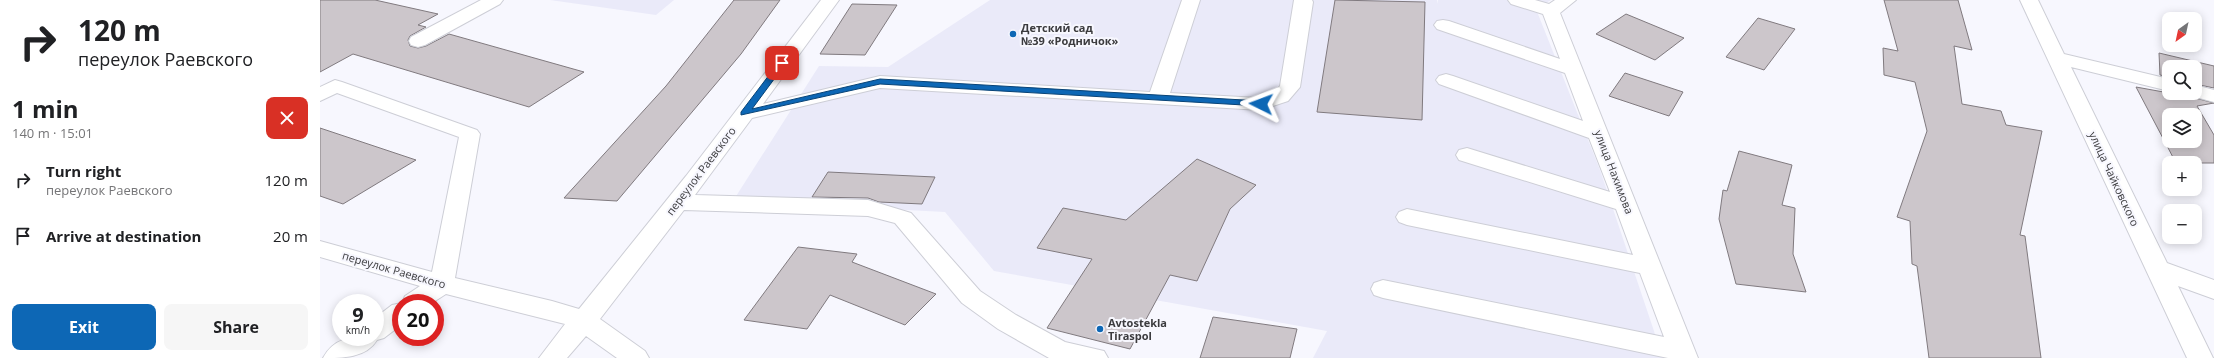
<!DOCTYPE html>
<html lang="en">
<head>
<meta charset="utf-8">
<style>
	:root { --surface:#fff; --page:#f6f6f6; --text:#202124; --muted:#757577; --accent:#0d67b5 }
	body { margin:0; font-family:"Open Sans",sans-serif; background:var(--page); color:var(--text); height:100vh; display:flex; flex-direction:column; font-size:15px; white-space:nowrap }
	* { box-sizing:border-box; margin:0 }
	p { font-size:13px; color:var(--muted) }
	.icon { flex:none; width:22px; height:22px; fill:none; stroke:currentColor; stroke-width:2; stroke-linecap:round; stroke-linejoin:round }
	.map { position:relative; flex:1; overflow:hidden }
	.sheet { display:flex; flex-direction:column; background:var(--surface); width:320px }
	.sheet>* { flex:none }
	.banner { background:#fff; color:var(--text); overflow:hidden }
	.needle { width:26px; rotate:213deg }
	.tools { position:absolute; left:1842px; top:12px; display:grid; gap:8px }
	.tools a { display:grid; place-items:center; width:40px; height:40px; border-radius:8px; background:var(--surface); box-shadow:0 2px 10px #0003; font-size:20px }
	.speed { position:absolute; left:12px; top:294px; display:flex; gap:8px; font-size:20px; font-weight:700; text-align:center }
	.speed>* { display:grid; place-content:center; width:52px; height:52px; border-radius:50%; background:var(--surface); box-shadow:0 2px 10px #0003; line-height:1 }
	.speed small { font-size:10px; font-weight:400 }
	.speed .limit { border:6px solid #d22; background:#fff; color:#111 }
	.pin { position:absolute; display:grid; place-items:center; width:34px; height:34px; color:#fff; margin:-17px; border-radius:8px; box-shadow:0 2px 6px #0006 }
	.me { position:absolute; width:44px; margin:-22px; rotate:273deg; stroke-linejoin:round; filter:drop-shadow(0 0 3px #0008) }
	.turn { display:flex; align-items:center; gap:14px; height:84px; padding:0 12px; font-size:18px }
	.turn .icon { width:52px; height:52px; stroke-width:2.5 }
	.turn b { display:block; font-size:28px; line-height:34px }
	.round { display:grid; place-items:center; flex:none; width:42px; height:42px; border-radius:8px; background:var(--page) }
	.summary { display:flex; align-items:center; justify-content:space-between; height:68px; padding:0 12px }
	h1 { font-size:24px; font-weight:700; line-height:30px }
	.primary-button { display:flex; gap:8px; margin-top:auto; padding:8px 12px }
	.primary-button a { flex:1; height:46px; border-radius:8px; background:var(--accent); color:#fff; font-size:16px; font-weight:700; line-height:46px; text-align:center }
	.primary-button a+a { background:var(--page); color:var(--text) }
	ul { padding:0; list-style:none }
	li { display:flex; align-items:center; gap:12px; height:56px; padding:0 12px }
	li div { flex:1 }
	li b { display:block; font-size:15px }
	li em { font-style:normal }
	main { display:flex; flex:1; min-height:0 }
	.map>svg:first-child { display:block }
	.built { fill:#eaeaf9 }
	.building { fill:#ccc6cb; stroke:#807a7f; fill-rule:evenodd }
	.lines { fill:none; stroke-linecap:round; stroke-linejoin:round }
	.minor-casing { stroke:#cdced6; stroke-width:2 }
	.minor { fill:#fff; fill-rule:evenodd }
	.route { fill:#0d67b5; stroke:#084376 }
	.poi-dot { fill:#0d67b5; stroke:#f7f7fe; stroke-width:1.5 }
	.labels { text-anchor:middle; stroke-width:4; stroke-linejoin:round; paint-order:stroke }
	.poi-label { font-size:11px; font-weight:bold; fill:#3b3b3e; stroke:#f7f7fe; text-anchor:start }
	.street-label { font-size:11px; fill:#3b3b3e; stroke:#f7f7fe }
</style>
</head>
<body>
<main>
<section class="sheet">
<div class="banner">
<div class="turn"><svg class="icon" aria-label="right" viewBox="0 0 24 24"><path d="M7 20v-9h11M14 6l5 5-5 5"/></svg><div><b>120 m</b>переулок Раевского</div></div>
</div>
<div class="summary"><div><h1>1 min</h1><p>140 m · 15:01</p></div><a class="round" style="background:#d93025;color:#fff"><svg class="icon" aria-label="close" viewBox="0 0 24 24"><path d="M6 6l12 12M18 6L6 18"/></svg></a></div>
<ul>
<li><svg class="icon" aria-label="right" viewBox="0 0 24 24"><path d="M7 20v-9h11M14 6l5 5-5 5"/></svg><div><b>Turn right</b><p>переулок Раевского</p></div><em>120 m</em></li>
<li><svg class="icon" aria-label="arrive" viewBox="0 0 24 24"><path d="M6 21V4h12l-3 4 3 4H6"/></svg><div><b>Arrive at destination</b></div><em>20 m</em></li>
</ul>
<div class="primary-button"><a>Exit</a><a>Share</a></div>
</section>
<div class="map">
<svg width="1894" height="358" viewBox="0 0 1894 358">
	<rect width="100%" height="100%" fill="#f7f7fe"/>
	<path class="built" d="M230 0H354L336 15Z
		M670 0H1117V4L1118 0H1231L1216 9 1280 170 1343 358H993L1007 331 674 271 625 212 413 201 499 66 568 67Z"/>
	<path class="building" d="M0 0H55L118 14 98 25 106 27 90 36 88 40 90 46 98 48 106 46 129 34 264 72 209 107 33 54 0 72Z
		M414 0H460L421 54 297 201 244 198 346 86Z
		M1015 0 1105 2 1102 120 997 112Z
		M1564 0H1638L1652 50 1634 46 1642 104 1681 111 1686 125 1722 131 1700 235 1705 236 1721 358H1609L1597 266 1592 264 1590 221 1577 217 1607 131 1595 82 1564 75 1563 48 1578 51Z
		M532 4 577 5 545 55 500 54Z
		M1306 14 1364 38 1335 60 1276 34Z
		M1438 18 1475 29 1444 70 1406 57Z
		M1839 53 1894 66V88L1875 84V67H1849V77L1840 75Z
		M1305 73 1363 92 1349 116 1289 96Z
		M1816 87 1849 93H1864L1868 96 1894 103 1877 106 1894 135V163H1856ZM1849 115H1875V141H1849Z
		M0 128 96 160 23 204 0 196Z
		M1419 151 1472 165 1462 205 1475 208 1473 254 1486 292 1416 284 1399 219 1403 190 1407 191Z
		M877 159 936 185 910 209 877 281 850 275 810 349 727 328 772 259 717 248 743 208 806 220Z
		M508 172 615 177 602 204 559 202 548 198 492 197Z
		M478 247 537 254 532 262 616 294 585 325 510 295 487 329 424 320Z
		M893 317 977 329 970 358H880Z"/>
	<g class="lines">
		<g class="minor-casing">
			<path id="minor" d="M161 0H183L180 4 105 45 98 47 91 45 89 41 91 37Z
				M501 0H519L443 104 560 76 830 92 862 0H880L850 93 939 98 954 93 960 86 974 0H992L993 2 980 87 968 101 941 110 560 88 432 118 375 195 548 200 591 213 660 291 696 315 745 342 784 351 788 358H729L678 329 642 303 575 223 548 216 364 210 280 319 325 351 329 358H297L266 336 247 358H219L245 324 126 294 112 303H81V325L64 338 57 340C46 358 23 358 3 358 15 336 33 337 55 337V318L72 305 82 303 85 296 100 286 0 257V241L112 272 139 137 17 93 0 101V87L15 80 22 82 157 130 160 134 135 278 232 301 259 309 366 176Z
				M1188 0H1215L1229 4 1235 0H1256L1240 13 1378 358H1348L1063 298 1054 295 1051 289 1054 283 1063 280 1344 337 1320 273 1087 225 1079 222 1076 217 1079 212 1087 209 1313 255 1296 209 1139 160 1136 155 1139 150 1147 148 1290 192 1269 138 1119 84 1116 80 1119 76 1126 74 1133 76 1263 121 1245 73 1117 29 1114 25 1117 21 1123 20 1129 21 1240 59 1223 14 1191 4Z
				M1700 0H1718L1744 54 1849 79V91L1751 67 1847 263 1894 280V299L1858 286 1893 358H1867Z
				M1875 85 1894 90V102L1868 95 1866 93H1875Z"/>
		</g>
		<use href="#minor" class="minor"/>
	</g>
	<path class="route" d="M459 62 466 63 432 109 560 79 941 101 945 104 941 106 560 84 421 115V112Z"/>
	<g class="poi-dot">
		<circle cx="693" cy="34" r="4"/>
		<circle cx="780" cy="329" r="4"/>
	</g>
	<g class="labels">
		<g class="poi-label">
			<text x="701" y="32">Детский сад<tspan x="701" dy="13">№39 «Родничок»</tspan></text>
			<text x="788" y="327">Avtostekla<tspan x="788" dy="13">Tiraspol</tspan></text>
		</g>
		<g class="street-label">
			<text transform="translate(381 171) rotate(-53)" y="4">переулок Раевского</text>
			<text transform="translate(1294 172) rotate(69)" y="4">улица Нахимова</text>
			<text transform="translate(1794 179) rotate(65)" y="4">улица Чайковского</text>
			<text transform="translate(74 270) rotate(16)" y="4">переулок Раевского</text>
		</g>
	</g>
</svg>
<div class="tools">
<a><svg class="needle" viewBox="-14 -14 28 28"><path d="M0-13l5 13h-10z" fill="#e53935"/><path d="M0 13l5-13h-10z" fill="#757577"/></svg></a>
<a><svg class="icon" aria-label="search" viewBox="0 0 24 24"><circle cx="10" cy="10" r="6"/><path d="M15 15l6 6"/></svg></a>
<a><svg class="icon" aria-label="layers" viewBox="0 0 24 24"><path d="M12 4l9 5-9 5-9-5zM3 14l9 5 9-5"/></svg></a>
<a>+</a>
<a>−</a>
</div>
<div class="speed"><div>9<small>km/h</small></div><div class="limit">20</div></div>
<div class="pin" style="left:462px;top:63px;background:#d93025"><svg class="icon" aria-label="arrive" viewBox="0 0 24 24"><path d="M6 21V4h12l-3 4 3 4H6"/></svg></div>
<svg class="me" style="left:941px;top:104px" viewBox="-20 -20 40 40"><path d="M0-17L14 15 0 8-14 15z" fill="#0d67b5" stroke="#fff" stroke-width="4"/></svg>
</div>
</main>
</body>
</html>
